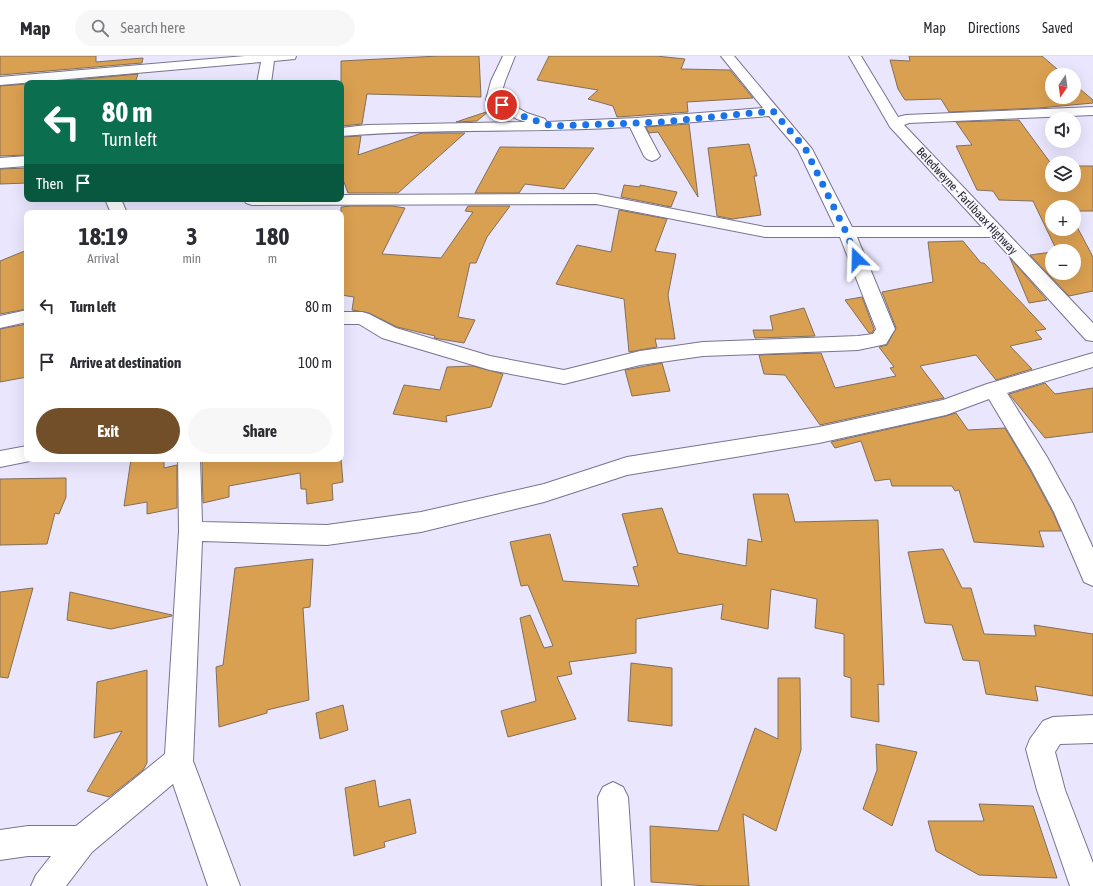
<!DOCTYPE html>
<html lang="en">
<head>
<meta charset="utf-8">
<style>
	:root { --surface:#fff; --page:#f7f7f7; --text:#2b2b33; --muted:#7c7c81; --line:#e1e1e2; --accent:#734f29 }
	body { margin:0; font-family:"Asap Condensed",sans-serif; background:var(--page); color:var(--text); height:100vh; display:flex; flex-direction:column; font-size:15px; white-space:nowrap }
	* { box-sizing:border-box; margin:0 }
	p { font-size:13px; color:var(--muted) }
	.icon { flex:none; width:22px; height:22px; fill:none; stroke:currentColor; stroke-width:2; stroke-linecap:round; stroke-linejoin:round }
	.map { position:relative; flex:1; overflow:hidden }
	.side { position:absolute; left:24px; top:154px; width:320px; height:252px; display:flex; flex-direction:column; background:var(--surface); border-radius:8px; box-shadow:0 4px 16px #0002 }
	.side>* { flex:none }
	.top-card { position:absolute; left:24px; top:24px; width:320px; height:122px; border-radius:8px; box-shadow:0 4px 16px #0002; background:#0b6e4f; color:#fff; overflow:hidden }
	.needle { width:26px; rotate:193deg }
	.tools { position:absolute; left:1045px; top:12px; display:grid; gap:8px }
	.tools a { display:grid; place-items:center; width:36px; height:36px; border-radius:50%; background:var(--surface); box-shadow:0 4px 16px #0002; font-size:20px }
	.pin { position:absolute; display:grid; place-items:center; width:34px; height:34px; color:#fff; margin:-17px; border:2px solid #fff; border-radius:50%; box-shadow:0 1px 4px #0007 }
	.me { position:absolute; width:44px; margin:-22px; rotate:338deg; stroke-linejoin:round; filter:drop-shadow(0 0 3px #0008) }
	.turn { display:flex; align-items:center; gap:14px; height:84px; padding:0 12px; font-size:18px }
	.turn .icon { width:52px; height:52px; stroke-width:2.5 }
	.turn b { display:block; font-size:28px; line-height:34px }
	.then { display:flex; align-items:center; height:38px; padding:0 12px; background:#0003; gap:8px; font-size:15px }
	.eta { display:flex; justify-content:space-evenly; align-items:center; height:68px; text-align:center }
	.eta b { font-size:24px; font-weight:700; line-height:28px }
	.action { display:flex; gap:8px; margin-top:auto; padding:8px 12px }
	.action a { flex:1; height:46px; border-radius:24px; background:var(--accent); color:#fff; font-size:16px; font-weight:700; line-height:46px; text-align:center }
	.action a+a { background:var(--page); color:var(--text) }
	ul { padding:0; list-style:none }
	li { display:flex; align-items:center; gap:12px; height:56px; padding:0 12px }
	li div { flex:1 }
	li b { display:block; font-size:15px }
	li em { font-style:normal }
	header { display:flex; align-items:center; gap:24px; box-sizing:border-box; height:56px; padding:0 20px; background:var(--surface); border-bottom:1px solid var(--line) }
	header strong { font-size:19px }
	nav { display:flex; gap:22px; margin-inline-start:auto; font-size:14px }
	.search { width:280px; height:36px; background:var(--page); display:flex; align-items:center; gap:10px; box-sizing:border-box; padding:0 14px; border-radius:22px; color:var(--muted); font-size:15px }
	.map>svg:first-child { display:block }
	.building { fill:#daa051; stroke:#826f59 }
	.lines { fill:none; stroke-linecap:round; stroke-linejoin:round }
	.minor-casing { stroke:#78748f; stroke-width:2 }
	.minor { fill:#fff; fill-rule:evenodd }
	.route { stroke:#1a73e8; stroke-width:7; stroke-dasharray:0 12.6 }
	.labels { text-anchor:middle; stroke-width:3; stroke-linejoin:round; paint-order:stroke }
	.far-street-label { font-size:12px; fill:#211f2a; stroke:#f6f5fc }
</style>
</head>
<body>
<header>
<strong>Map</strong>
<div class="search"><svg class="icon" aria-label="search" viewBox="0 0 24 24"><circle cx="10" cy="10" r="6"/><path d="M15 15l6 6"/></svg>Search here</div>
<nav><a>Map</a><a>Directions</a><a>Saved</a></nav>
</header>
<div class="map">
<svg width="1093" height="830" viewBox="0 0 1093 830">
	<rect width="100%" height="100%" fill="#e9e6fe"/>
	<path class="building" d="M0 0H96V6L143 2 142 7 0 19Z
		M439 0H479L481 41 367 38 362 68 341 70V5Z
		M549 0H656L685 3 681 13 730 14 753 42 687 46 688 56 617 61 613 50 588 43 598 34 537 24Z
		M909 0H1042L1064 19H1052V41H1074V28L1093 44V47L1039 52 949 56 941 43 905 44 898 33 890 4 910 5Z
		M138 18 135 27H40Z
		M27 28V99L0 100V30Z
		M489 55 477 65 456 66Z
		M1019 64 1052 109V129H1074V110H1093V155H1074V151H1052V173H1074V165L1093 201V235L1069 240 1030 199 1052 196V217H1074V195H1055H1057L1033 145 999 144 993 135 977 134 956 90 972 89 956 66Z
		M689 68 698 141 658 76 649 77 646 71Z
		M422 77H465L398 137H348L341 118V81L361 80 358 99Z
		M749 88 757 120H754L761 159 732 163 717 160 708 92Z
		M500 91 594 92 564 133 525 128 519 137H475Z
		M27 112V127L0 128V113Z
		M624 129 640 131V129L677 136 671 151 621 141Z
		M352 150H392L405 152 382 198 441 202 473 156 465 155 468 150H510L487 181 476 207H470L458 261 475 264 464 287 434 282 435 280 397 271 369 257 352 254 354 241 341 239V151Z
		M619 154 667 163 655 195 676 198 668 239 675 283H655L657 291 629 296 624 243 556 228 577 189 611 196Z
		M963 185 981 207H984L1046 273 1035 275 1042 283 1010 290 1032 313 996 324 976 299 920 310 944 342 820 369 785 319 764 318 759 299 821 297 835 332 896 320 890 312 894 311 879 291 887 289 896 272 882 236 933 226 928 186Z
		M27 194V253L0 258V205Z
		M1010 202 1047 244 1029 247Z
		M862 241 874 273 872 277H869L845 244Z
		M804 252 815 280 755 282 753 274H773L770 260Z
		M27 268V321L0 326V273Z
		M662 307 670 335 632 340 625 314Z
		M473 310 503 318 491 351 446 360 447 366 393 358 404 329 440 334 447 311Z
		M1045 327 1055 338 1093 332V376L1045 382 1009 338Z
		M956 357 968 374 1005 372 1030 414 1053 457 1061 475H1039L1044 491 974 486 959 434 955 435 952 430H892L890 423 875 425 861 385 835 392 831 386 946 360Z
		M131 403H164V412L177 409V452L147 458V446L124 450Z
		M209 403H341L343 426 332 428 333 444 307 448 306 433H301L300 417 229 430V441L203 447 202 404Z
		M66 422V441L59 458 55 457 47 488 0 489V423Z
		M753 438H788L795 466 878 464 884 629 878 628 879 666 851 661V622L844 620V578L815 572 817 543 771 533 768 573 721 563 723 548 636 563V597L569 606 572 618 557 621 576 663 508 681 501 655 536 645 520 562 530 559 544 592 553 590 528 529 521 530 510 486 550 478 563 525 639 530 633 511 638 510 622 458 662 452 678 497 746 510 748 483 762 486Z
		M943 493 962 532H971L984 578 1036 580 1034 569 1093 578V640L1035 630 1038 645 986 638 979 605 963 604 952 569 925 567 908 496Z
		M313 503 310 551 303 552 309 644 267 654V657L219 671 216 611 223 609 235 512Z
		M33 532 8 622 0 621V536Z
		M70 536 172 559V560L111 573 67 564Z
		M631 607 672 612V670L628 665Z
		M147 614V707L143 714 109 741 87 735 122 675 94 682 97 626Z
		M778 622H800L801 694 776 775 743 758 749 830H708L651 826 650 770 718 775 755 672 778 683Z
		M343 649 348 674 320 683 316 657Z
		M876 688 917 696 892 770 863 753 877 714Z
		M375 724 379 751 410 743 416 777 384 786 385 791 354 800 345 732Z
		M979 748 1033 750 1057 822 979 819 936 795 928 765H984Z"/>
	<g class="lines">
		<g class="minor-casing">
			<path id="minor" d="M245 0H296L295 3 274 5 271 27H257L261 6 0 29V21Z
				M503 0H515L505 25 500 42 527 57 545 63 547 66 636 62 763 52 721 0H734L812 93 852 171H982L890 71 849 0H861L898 61 906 59 1093 51V59L909 67 904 69 1093 267V285L1086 284 992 181H857L895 273 886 288 858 294 703 300 640 309 564 328 490 314 382 282 359 268H341V256H362L369 258 396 272 490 300 564 314 640 295 703 286 858 280 873 278 876 273 840 181H765L596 148 252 149 246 147 244 144 341 143V139L596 138 765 171H835L798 94 769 60 644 70 660 100 657 103 652 105 647 103 644 100 630 71C534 77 437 72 341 80V72L367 69 526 66 517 63 488 47 486 44 491 25Z
				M27 100V110L0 112V102Z
				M105 143H121L127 157H111Z
				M27 254V266L0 272V260Z
				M1093 297V311L1007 337 1047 401 1073 448 1093 492V530L1084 526 1054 456 1031 413 989 343 946 359 819 387 627 419 544 446 421 476 327 489 202 485 193 705 240 830H208L173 728 92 796 66 830H31L36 819 51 800H28L0 804V774L28 770H76L165 698 179 475 178 403H200L202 466 327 469 421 456 544 428 627 401 819 371 943 344 987 328Z
				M27 390V403L35 404 0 411V395Z
				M1093 659V687L1060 688 1055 696 1065 734 1093 807V830H1070L1037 734 1026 693 1030 683 1043 665 1053 661Z
				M613 726 623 731 628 741 634 830H602L598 741 603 731Z"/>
		</g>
		<use href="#minor" class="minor"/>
	</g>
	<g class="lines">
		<path class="route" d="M502 49 522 60 552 70 662 66 773 55 805 92 846 176 857 203"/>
	</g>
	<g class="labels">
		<g class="far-street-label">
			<text transform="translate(967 145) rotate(47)" y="4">Beledweyne - Farlibaax Highway</text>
		</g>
	</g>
</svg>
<div class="tools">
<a><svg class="needle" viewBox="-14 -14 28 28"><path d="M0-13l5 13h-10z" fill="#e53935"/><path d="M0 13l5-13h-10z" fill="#7c7c81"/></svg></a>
<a><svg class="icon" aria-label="sound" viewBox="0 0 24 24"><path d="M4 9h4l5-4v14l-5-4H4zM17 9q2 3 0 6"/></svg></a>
<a><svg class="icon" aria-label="layers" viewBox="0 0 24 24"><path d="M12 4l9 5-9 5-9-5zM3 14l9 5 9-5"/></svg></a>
<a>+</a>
<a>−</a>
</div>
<div class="pin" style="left:502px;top:49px;background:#d93025"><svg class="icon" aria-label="arrive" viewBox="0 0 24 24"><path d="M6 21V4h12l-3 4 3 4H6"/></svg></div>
<svg class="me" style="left:857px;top:203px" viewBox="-20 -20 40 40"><path d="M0-17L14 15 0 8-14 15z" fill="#1a73e8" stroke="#fff" stroke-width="4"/></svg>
<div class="top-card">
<div class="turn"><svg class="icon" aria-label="left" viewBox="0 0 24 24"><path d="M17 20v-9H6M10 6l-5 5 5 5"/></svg><div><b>80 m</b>Turn left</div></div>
<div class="then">Then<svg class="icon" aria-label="arrive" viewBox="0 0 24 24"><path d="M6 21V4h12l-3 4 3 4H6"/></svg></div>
</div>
<section class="side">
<div class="eta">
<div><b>18:19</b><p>Arrival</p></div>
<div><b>3</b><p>min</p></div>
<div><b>180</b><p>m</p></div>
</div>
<ul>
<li><svg class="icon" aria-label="left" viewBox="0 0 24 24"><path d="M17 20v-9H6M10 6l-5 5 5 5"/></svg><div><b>Turn left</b></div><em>80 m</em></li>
<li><svg class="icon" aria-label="arrive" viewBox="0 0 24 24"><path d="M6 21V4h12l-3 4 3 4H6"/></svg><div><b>Arrive at destination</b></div><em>100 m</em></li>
</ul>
<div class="action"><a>Exit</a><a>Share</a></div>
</section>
</div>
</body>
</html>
